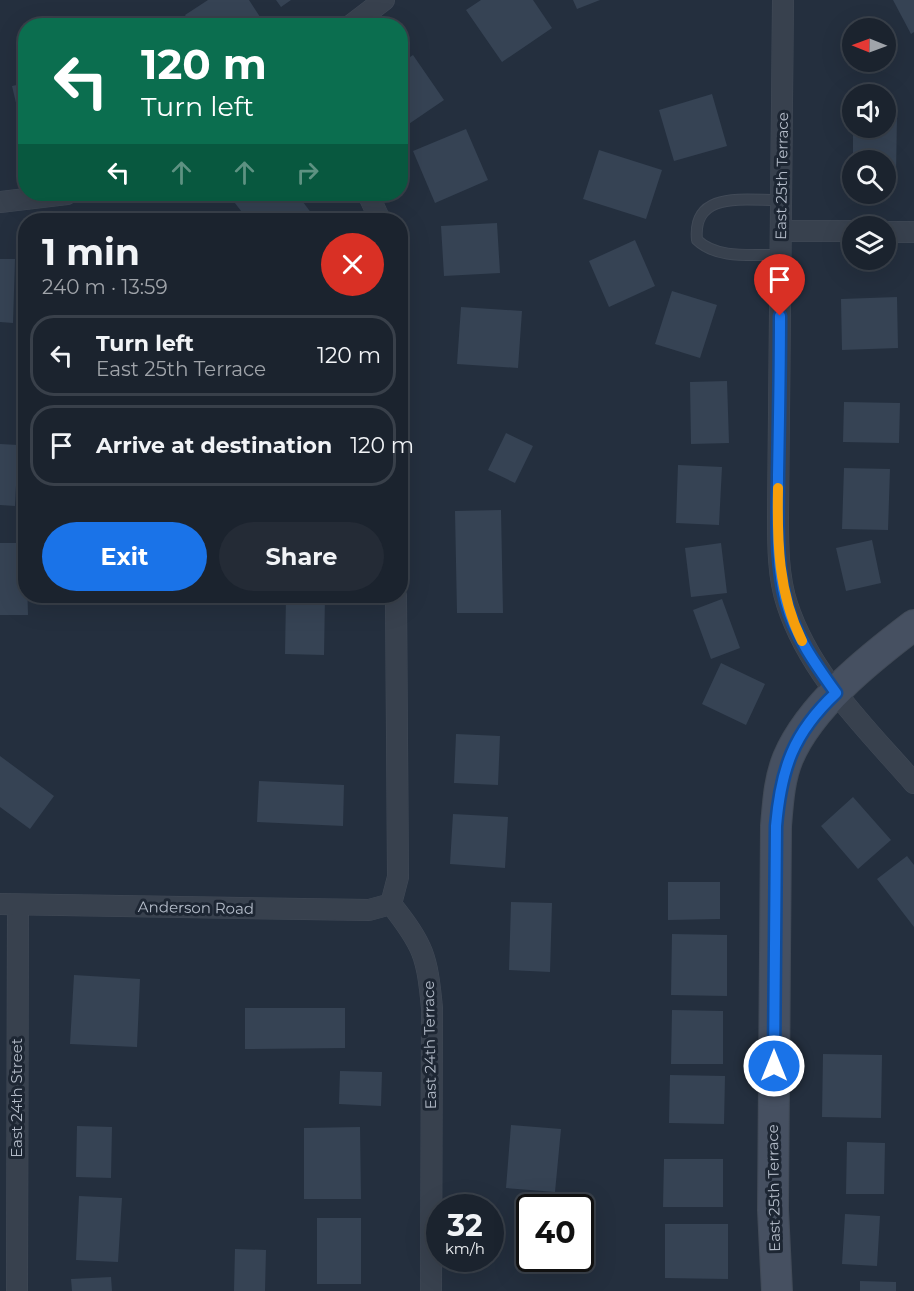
<!DOCTYPE html>
<html lang="en">
<head>
<meta charset="utf-8">
<style>
	:root { --surface:#1b232e; --page:#242b36; --text:#f1f3f6; --muted:#a0a4aa; --line:#39404a; --accent:#1a73e8 }
	body { margin:0; font-family:Montserrat,sans-serif; background:var(--page); color:var(--text); height:100vh; display:flex; flex-direction:column; font-size:22px; white-space:nowrap }
	* { box-sizing:border-box; margin:0 }
	p { font-size:20px; color:var(--muted) }
	.icon { flex:none; width:33px; height:33px; fill:none; stroke:currentColor; stroke-width:2; stroke-linecap:round; stroke-linejoin:round }
	.map { position:relative; flex:1; overflow:hidden }
	.side { position:absolute; left:18px; top:213px; width:390px; height:390px; display:flex; flex-direction:column; background:var(--surface); border-radius:24px; box-shadow:0 6px 24px #0002,0 0 0 2px var(--line) }
	.side>* { flex:none }
	.hud { position:absolute; left:18px; top:18px; width:390px; height:183px; border-radius:24px; box-shadow:0 6px 24px #0002,0 0 0 2px var(--line); background:#0b6e4f; color:#fff; overflow:hidden }
	.needle { width:39px; rotate:271deg }
	.controls { position:absolute; left:842px; top:18px; display:grid; gap:12px }
	.controls a { display:grid; place-items:center; width:54px; height:54px; border-radius:50%; background:var(--surface); box-shadow:0 6px 24px #0002,0 0 0 2px var(--line); font-size:30px }
	.speed { position:absolute; left:426px; top:1194px; display:flex; gap:12px; font-size:30px; font-weight:700; text-align:center }
	.speed>* { display:grid; place-content:center; width:78px; height:78px; border-radius:50%; background:var(--surface); box-shadow:0 6px 24px #0002,0 0 0 2px var(--line); line-height:1 }
	.speed small { font-size:15px; font-weight:400 }
	.speed .limit { border:3px solid #111; border-radius:9px; background:#fff; color:#111 }
	.pin { position:absolute; display:grid; place-items:center; width:51px; height:51px; color:#fff; margin:-62px -26px; border-radius:50% 50% 50% 0; rotate:-45deg; box-shadow:0 0 6px #0007 }
	.pin .icon { rotate:45deg }
	.me { position:absolute; width:66px; margin:-33px; rotate:0deg; stroke-linejoin:round; filter:drop-shadow(0 0 4px #0008) }
	.turn { display:flex; align-items:center; gap:21px; height:126px; padding:0 24px; font-size:27px }
	.turn .icon { width:78px; height:78px; stroke-width:2.5 }
	.turn b { display:block; font-size:42px; line-height:51px }
	.lanes { display:flex; align-items:center; height:57px; padding:0 24px; background:#0003; justify-content:center; gap:30px; direction:ltr }
	.lanes .off { opacity:.35 }
	.round { display:grid; place-items:center; flex:none; width:63px; height:63px; border-radius:32px; background:var(--page) }
	.overview { display:flex; align-items:center; justify-content:space-between; height:102px; padding:0 24px }
	h1 { font-size:36px; font-weight:700; line-height:45px }
	.button { display:flex; gap:12px; margin-top:auto; padding:12px 24px }
	.button a { flex:1; height:69px; border-radius:36px; background:var(--accent); color:#fff; font-size:24px; font-weight:700; line-height:69px; text-align:center }
	.button a+a { background:var(--page); color:var(--text) }
	ul { padding:0; list-style:none }
	li { display:flex; align-items:center; gap:18px; height:81px; margin:0 12px 9px; padding:0 12px; border:3px solid var(--line); border-radius:24px }
	li div { flex:1 }
	li b { display:block; font-size:22px }
	li em { font-style:normal }
	.map>svg:first-child { display:block }
	.building { fill:#364354 }
	.lines { fill:none; stroke-linecap:round; stroke-linejoin:round }
	.lane-casing { stroke:#414a57; stroke-width:12 }
	.street-casing { stroke:#414a57; stroke-width:22 }
	.secondary-casing { stroke:#414a57; stroke-width:32 }
	.lane { stroke:#38414e; stroke-width:10 }
	.street { stroke:#38414e; stroke-width:21 }
	.secondary { stroke:#465061; stroke-width:30 }
	.route-casing { stroke:#114b97; stroke-width:15 }
	.route { stroke:#1a73e8; stroke-width:10 }
	.slow { stroke:#f59e0b; stroke-width:10 }
	.labels { text-anchor:middle; stroke-width:6; stroke-linejoin:round; paint-order:stroke }
	.street-label { font-size:15px; fill:#b4bcc9; stroke:#1d2633 }
</style>
</head>
<body>
<div class="map">
<svg width="914" height="1291" viewBox="0 0 914 1291">
	<rect width="100%" height="100%" fill="#242f3e"/>
	<path class="building" d="M208 0H249L266 26H192L185 15Z
		M276 0H291L281 7Z
		M481 0H533L552 28 502 62 466 10Z
		M573 0H600L577 9Z
		M893 0H914V32L911 34Z
		M159 19 164 26H148Z
		M413 55 444 100 400 130V64Z
		M26 83V141H25L12 86Z
		M712 94 727 146 674 161 659 110Z
		M885 114H897L896 177H885V160H853V128H885Z
		M466 129 488 180 435 203 413 151Z
		M599 150 662 170 646 219 583 199Z
		M228 194H297L312 214 304 220H248Z
		M497 223 500 273 444 276 441 226Z
		M635 240 655 286 609 307 589 261Z
		M0 259H15L13 323 0 322Z
		M672 291 717 305 700 358 655 344Z
		M897 297 898 348 842 350 841 299Z
		M461 307 522 311 518 368 457 364Z
		M727 381 729 443 691 444 690 382Z
		M844 402 900 403 899 443 843 442Z
		M506 433 533 446 515 483 488 470Z
		M0 444 18 445 15 506 0 505Z
		M678 465 722 467 719 525 676 523Z
		M844 468 890 469 888 530 842 529Z
		M501 510 503 613H457L455 511Z
		M872 540 881 583 846 591 836 548Z
		M0 543H26L28 615H0Z
		M721 543 727 593 691 597 685 548Z
		M286 596H325L324 655 285 654Z
		M722 599 740 648 711 659 693 610Z
		M721 663 765 684 746 725 702 704Z
		M456 734 500 736 498 785 454 783Z
		M0 756 54 796 30 829 0 807Z
		M259 781 344 785 343 826 257 822Z
		M853 797 891 840 858 869 821 826Z
		M453 814 508 817 505 868 450 864Z
		M907 856 914 865V927L877 879Z
		M668 882H720V919L668 920Z
		M511 902 552 903 550 972 509 970Z
		M672 934 727 935V996L671 995Z
		M74 975 140 979 137 1047 70 1044Z
		M245 1008H345V1048L245 1049Z
		M672 1010 723 1011V1064H671Z
		M823 1054 882 1055 881 1118 822 1117Z
		M340 1071 382 1072 381 1106 339 1104Z
		M670 1075 725 1076 724 1124 669 1123Z
		M511 1125 561 1129 555 1192 506 1188Z
		M77 1126 112 1127 111 1178 76 1177Z
		M360 1127 361 1199H304V1128Z
		M847 1142 885 1143 884 1194H846Z
		M664 1159H723V1207H663Z
		M79 1196 122 1198 118 1262 76 1260Z
		M845 1214 880 1216 877 1266 842 1264Z
		M317 1218H361V1284H317Z
		M530 1219V1258H556L557 1266 517 1268 515 1220Z
		M665 1224H728V1279L665 1278Z
		M235 1249 266 1250 265 1291H234Z
		M111 1277 112 1291H72L71 1279Z
		M860 1281 896 1282V1291H860Z"/>
	<g class="lines">
		<g class="lane-casing">
			<path id="lane" d="M781 255C754 254 718 260 697 240 692 189 747 201 782 200"/>
		</g>
		<g class="street-casing">
			<path id="street" d="M783 0 778 517C778 545 778 577 787 604 810 675 866 728 914 783
				M350 26 384 0
				M368 194 380 220
				M0 202 67 194
				M782 231H852
				M885 232H914
				M0 904 369 910 391 904
				M391 904C424 946 427 956 432 1008L431 1291
				M391 904 398 877 396 596
				M17 1291 18 905"/>
		</g>
		<g class="secondary-casing">
			<path id="secondary" d="M777 1291 773 1210 776 826C778 803 779 780 788 758 810 706 869 659 914 625"/>
		</g>
		<use href="#lane" class="lane"/>
		<use href="#street" class="street"/>
		<use href="#secondary" class="secondary"/>
	</g>
	<g class="lines">
		<g class="route-casing">
			<path id="route" d="M774 1066 776 826C781 769 793 733 836 693 816 665 795 636 786 602 775 561 778 517 778 475 779 422 780 369 780 316"/>
		</g>
		<use href="#route" class="route"/>
		<path class="slow" d="M778 488C777 541 778 593 802 641"/>
	</g>
	<g class="labels">
		<g class="street-label">
			<text transform="translate(782 176) rotate(-89)" y="5">East 25th Terrace</text>
			<text transform="translate(196 908) rotate(1)" y="5">Anderson Road</text>
			<text transform="translate(430 1045) rotate(-91)" y="5">East 24th Terrace</text>
			<text transform="translate(17 1098) rotate(-90)" y="5">East 24th Street</text>
			<text transform="translate(774 1188) rotate(-91)" y="5">East 25th Terrace</text>
		</g>
	</g>
</svg>
<div class="controls">
<a><svg class="needle" viewBox="-14 -14 28 28"><path d="M0-13l5 13h-10z" fill="#e53935"/><path d="M0 13l5-13h-10z" fill="#a0a4aa"/></svg></a>
<a><svg class="icon" aria-label="sound" viewBox="0 0 24 24"><path d="M4 9h4l5-4v14l-5-4H4zM17 9q2 3 0 6"/></svg></a>
<a><svg class="icon" aria-label="search" viewBox="0 0 24 24"><circle cx="10" cy="10" r="6"/><path d="M15 15l6 6"/></svg></a>
<a><svg class="icon" aria-label="layers" viewBox="0 0 24 24"><path d="M12 4l9 5-9 5-9-5zM3 14l9 5 9-5"/></svg></a>
</div>
<div class="speed"><div>32<small>km/h</small></div><div class="limit">40</div></div>
<div class="pin" style="left:780px;top:316px;background:#d93025"><svg class="icon" aria-label="arrive" viewBox="0 0 24 24"><path d="M6 21V4h12l-3 4 3 4H6"/></svg></div>
<svg class="me" style="left:774px;top:1066px" viewBox="-20 -20 40 40"><circle r="17" fill="#1a73e8" stroke="#fff" stroke-width="3"/><path d="M0-11L8 9 0 5-8 9z" fill="#fff"/></svg>
<div class="hud">
<div class="turn"><svg class="icon" aria-label="left" viewBox="0 0 24 24"><path d="M17 20v-9H6M10 6l-5 5 5 5"/></svg><div><b>120 m</b>Turn left</div></div>
<div class="lanes"><svg class="icon" aria-label="left" viewBox="0 0 24 24"><path d="M17 20v-9H6M10 6l-5 5 5 5"/></svg><svg class="icon off" aria-label="ahead" viewBox="0 0 24 24"><path d="M12 20V5M6 11l6-6 6 6"/></svg><svg class="icon off" aria-label="ahead" viewBox="0 0 24 24"><path d="M12 20V5M6 11l6-6 6 6"/></svg><svg class="icon off" aria-label="right" viewBox="0 0 24 24"><path d="M7 20v-9h11M14 6l5 5-5 5"/></svg></div>
</div>
<section class="side">
<div class="overview"><div><h1>1 min</h1><p>240 m · 13:59</p></div><a class="round" style="background:#d93025;color:#fff"><svg class="icon" aria-label="close" viewBox="0 0 24 24"><path d="M6 6l12 12M18 6L6 18"/></svg></a></div>
<ul>
<li><svg class="icon" aria-label="left" viewBox="0 0 24 24"><path d="M17 20v-9H6M10 6l-5 5 5 5"/></svg><div><b>Turn left</b><p>East 25th Terrace</p></div><em>120 m</em></li>
<li><svg class="icon" aria-label="arrive" viewBox="0 0 24 24"><path d="M6 21V4h12l-3 4 3 4H6"/></svg><div><b>Arrive at destination</b></div><em>120 m</em></li>
</ul>
<div class="button"><a>Exit</a><a>Share</a></div>
</section>
</div>
</body>
</html>
